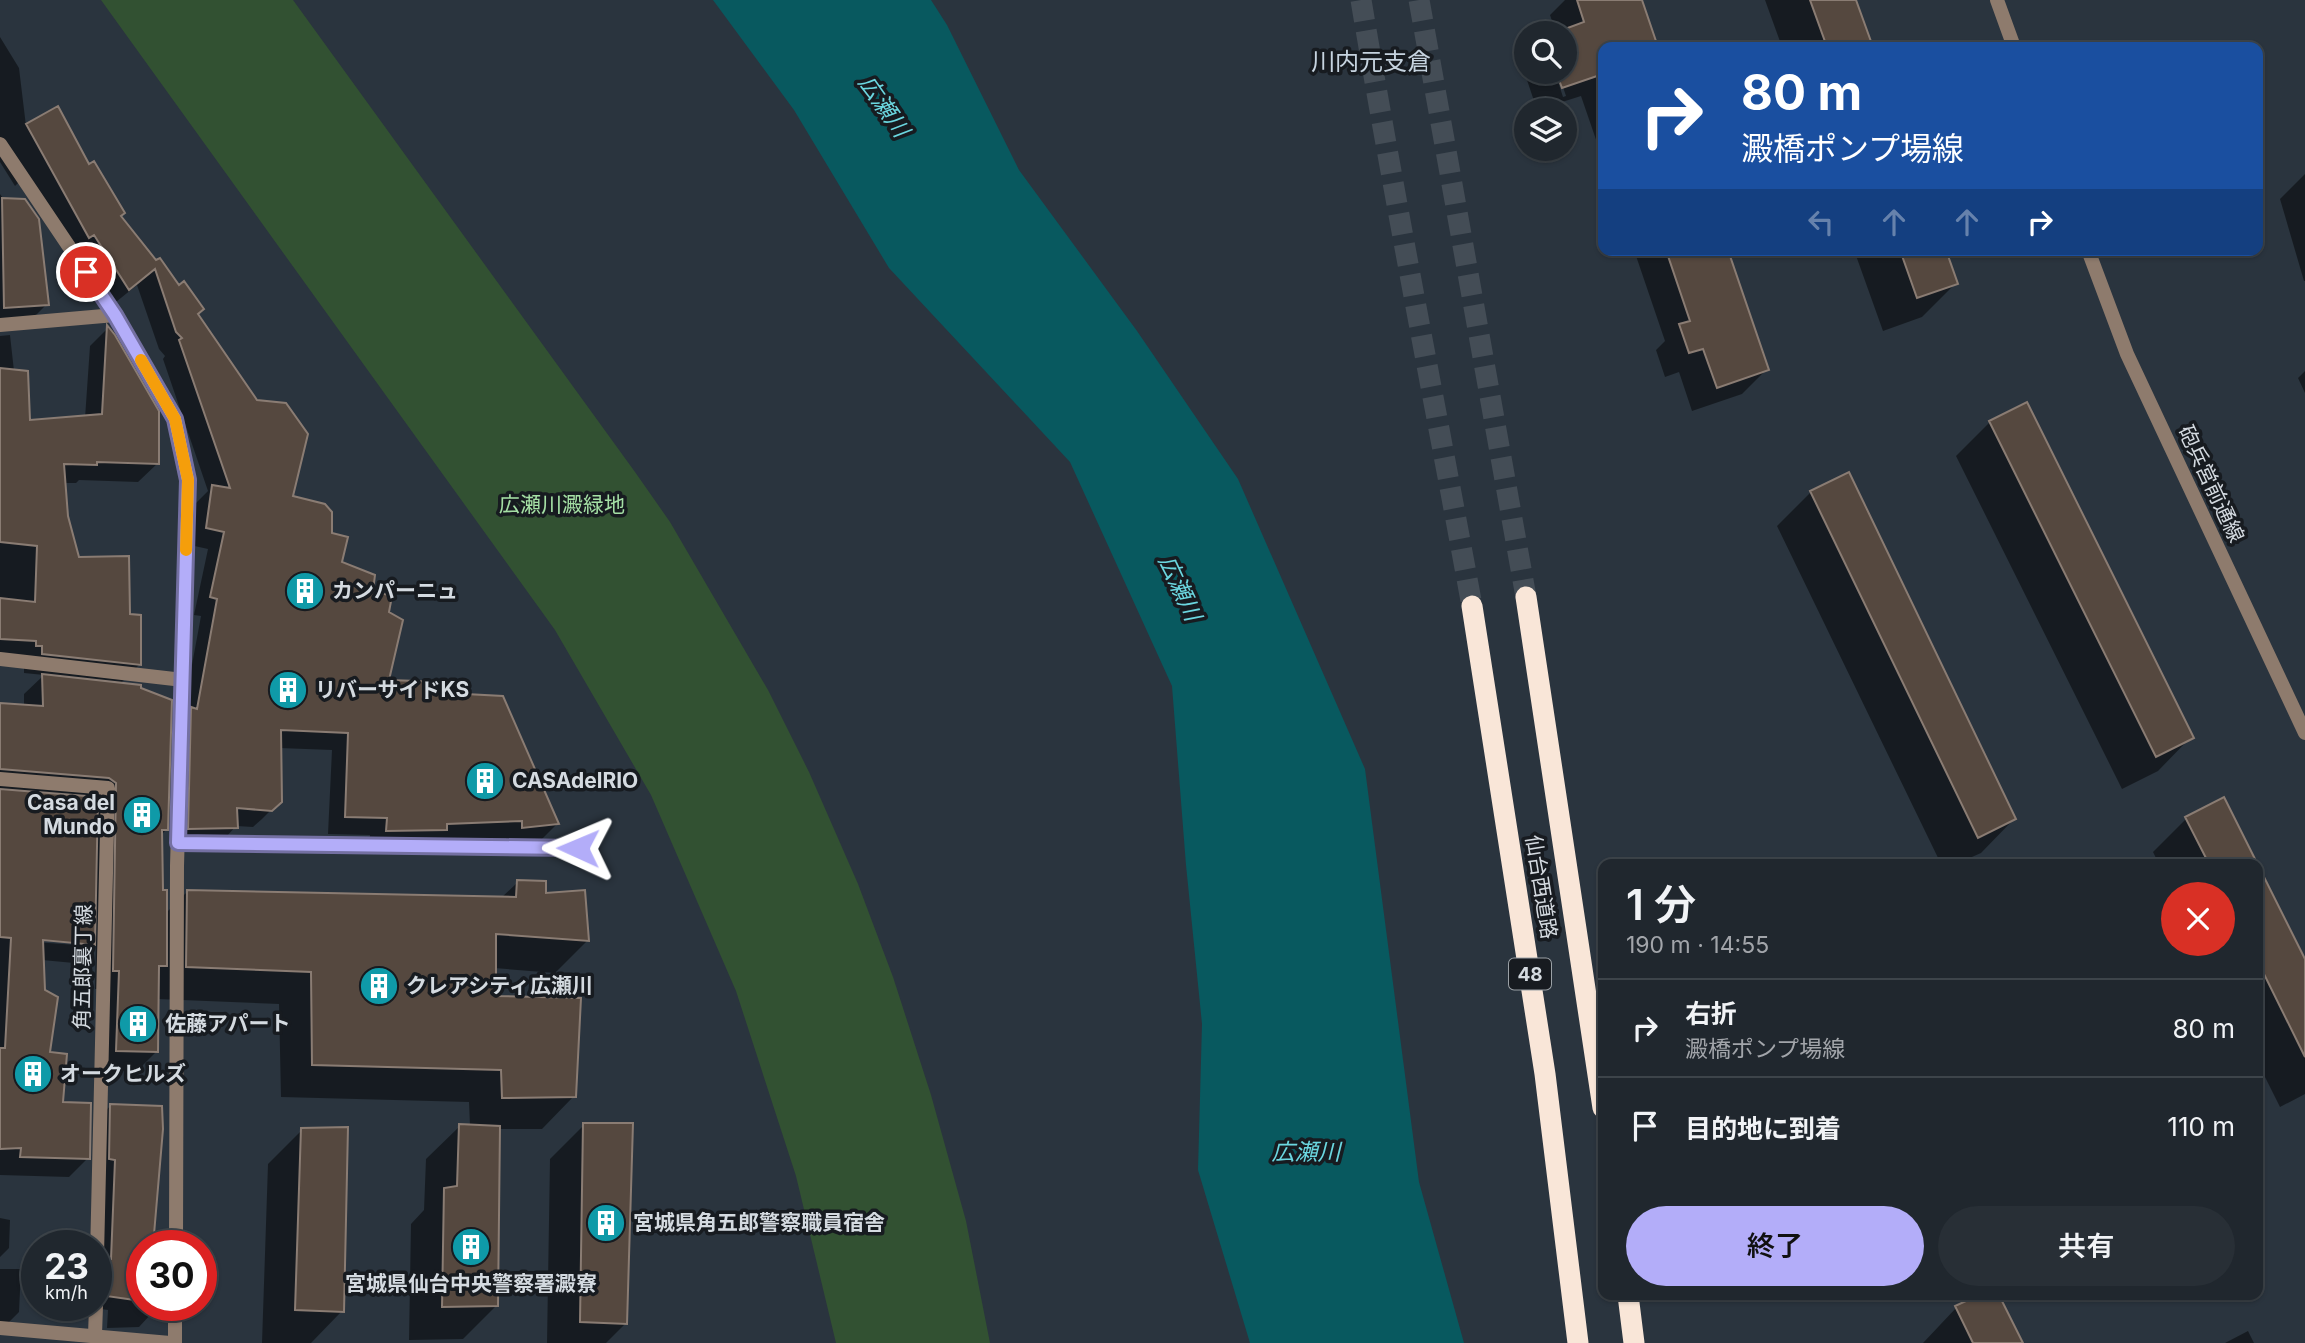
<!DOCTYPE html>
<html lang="ja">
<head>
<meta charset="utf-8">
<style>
	:root { --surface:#20272e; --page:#282f36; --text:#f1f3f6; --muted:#a2a5aa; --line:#3d444a; --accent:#b3adf9 }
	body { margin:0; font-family:Inter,"Noto Sans JP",sans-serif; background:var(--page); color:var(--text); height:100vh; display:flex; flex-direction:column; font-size:26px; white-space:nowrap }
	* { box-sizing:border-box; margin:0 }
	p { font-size:23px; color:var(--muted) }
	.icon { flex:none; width:38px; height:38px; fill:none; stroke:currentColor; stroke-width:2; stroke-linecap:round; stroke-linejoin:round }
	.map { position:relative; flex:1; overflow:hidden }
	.side { position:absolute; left:1598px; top:859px; width:665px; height:441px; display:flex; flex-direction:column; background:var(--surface); border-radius:14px; box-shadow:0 2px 5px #0004,0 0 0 2px var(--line) }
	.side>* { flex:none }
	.guide { position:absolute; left:1598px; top:42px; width:665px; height:214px; border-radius:14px; box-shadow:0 2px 5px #0004,0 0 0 2px var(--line); background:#1a4fa0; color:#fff; overflow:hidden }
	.controls { position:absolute; left:1514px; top:21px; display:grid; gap:14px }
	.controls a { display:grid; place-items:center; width:63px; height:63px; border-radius:50%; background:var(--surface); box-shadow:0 2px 5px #0004,0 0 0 2px var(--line); font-size:35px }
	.speed { position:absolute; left:21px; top:1230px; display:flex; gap:14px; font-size:35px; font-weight:700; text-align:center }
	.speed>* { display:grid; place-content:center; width:91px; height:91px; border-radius:50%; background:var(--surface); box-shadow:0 2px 5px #0004,0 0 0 2px var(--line); line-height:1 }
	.speed small { font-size:18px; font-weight:400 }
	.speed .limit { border:10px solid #d22; background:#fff; color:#111 }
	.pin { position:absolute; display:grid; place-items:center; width:60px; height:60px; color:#fff; margin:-30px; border:4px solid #fff; border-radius:50%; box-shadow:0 2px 7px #0007 }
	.me { position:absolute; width:77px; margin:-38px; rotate:271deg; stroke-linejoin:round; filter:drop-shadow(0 0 5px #0008) }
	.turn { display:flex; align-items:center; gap:24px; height:147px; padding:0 28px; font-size:32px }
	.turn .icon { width:91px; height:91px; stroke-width:2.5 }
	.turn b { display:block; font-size:49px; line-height:60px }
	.lanes { display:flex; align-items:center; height:66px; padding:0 28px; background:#0003; justify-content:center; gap:35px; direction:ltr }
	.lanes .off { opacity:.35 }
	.round { display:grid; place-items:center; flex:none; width:74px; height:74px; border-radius:37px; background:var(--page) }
	.overview { display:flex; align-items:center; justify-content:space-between; height:119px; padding:0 28px }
	h1 { font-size:42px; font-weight:600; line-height:52px }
	.button { display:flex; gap:14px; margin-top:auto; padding:14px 28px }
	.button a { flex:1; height:80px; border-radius:42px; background:var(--accent); color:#111; font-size:28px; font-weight:600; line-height:80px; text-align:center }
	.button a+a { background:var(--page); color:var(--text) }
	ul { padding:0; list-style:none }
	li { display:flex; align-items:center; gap:21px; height:98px; padding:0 28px; border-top:2px solid var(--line) }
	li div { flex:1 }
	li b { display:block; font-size:26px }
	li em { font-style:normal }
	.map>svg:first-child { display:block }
	.green { fill:#325132 }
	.water { fill:#08595f }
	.shadow { fill:#0007; fill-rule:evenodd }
	.building { fill:#55483f; stroke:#8a7c73; stroke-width:2 }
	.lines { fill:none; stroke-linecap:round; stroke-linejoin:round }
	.motorway-tunnel { stroke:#444d56; stroke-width:21; stroke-dasharray:21 10; stroke-linecap:butt }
	.minor { stroke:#8e7b6d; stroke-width:14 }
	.tertiary { stroke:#8e7b6d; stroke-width:14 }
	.motorway { stroke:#f9e6d8; stroke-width:21 }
	.route-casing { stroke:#7470a2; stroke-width:18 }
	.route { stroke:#b3adf9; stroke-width:12 }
	.slow { stroke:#f59e0b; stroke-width:12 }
	.labels { text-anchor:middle; stroke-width:7; stroke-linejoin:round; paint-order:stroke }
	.shield { fill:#171b20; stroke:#9ba1a6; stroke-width:2 }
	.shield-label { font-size:19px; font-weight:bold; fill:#d4dae0 }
	.street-label { font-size:21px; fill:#d4dae0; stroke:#171b20 }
	.park-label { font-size:21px; fill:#a5e0a5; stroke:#171b20 }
	.poi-label { font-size:21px; font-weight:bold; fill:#d4dae0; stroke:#171b20; text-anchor:start }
	.water-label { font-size:23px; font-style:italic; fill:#6bd7e0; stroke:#171b20 }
	.quarter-label { font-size:24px; fill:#c6d3df; stroke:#171b20 }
</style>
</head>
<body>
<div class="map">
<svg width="2305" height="1343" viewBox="0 0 2305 1343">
	<rect width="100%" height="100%" fill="#2a343e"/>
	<path class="green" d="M101 0H293L635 472 670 522 768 690 809 772 858 884 893 977 931 1095 966 1221 990 1343H836L796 1176 736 991 651 795 555 630Z"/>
	<path class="water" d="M713 0H931L947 25 1019 170 1137 331 1238 479 1365 769 1419 1182 1464 1343H1250L1198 1170 1202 1024 1186 865 1172 686 1070 462 889 268 794 110Z"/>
	<path class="shadow" d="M1565 0H1641L1657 47H1603V160L1581 96 1537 110 1521 62 1526 58V72H1555L1563 97 1566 96 1558 72H1564V33H1556L1550 15Z
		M1765 0H1854L1871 47H1782Z
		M0 37 19 68 26 126 57 108 119 216 197 314 291 497 330 535 340 563 371 592 387 612V681L445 695 557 824 540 841 506 845V838L435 840 369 848 370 835 328 834 332 750 279 748 280 801 262 819 253 827 236 826 219 845 171 846 182 719 201 616 194 615 208 549 190 545 195 504 208 491 163 359 165 356 159 349 137 285 111 306 27 174 15 186 0 162Z
		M2305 174V281H2304L2280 199Z
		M0 194 14 213 47 304 28 323 0 325Z
		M1634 250H1726L1767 369 1742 394 1692 411 1679 372 1665 377 1656 350 1665 341Z
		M1854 250H1944L1956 283 1922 317 1883 331Z
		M108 328 158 463 138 482 79 480 76 483H64L66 516 78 558 128 616 139 665 120 684 167 829 161 835V891L165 914 187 892 501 898 518 882 544 895 587 941 555 973 494 968V998L574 1096 542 1129H498L497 1305 463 1339 409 1340 411 1224 424 1210 426 1159 460 1126H470L469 1102 281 1097 279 1004 157 999 156 1052 137 1071 98 1070 101 989H95L96 941 74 963 42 960 48 1054 62 1103 88 1158 69 1177 0 1175V705L24 706V694L44 675 24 673V664L0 659V336L10 335 14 371 28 422 85 418 90 346ZM35 938 77 941V945L34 942Z
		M2305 371V393L2298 378Z
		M1990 422 2191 737 2158 771 2122 789 1956 456Z
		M1811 492 2014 819 1981 853 1956 864H1941L1777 526Z
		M2224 800 2256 864H2159L2153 852 2186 819Z
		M2258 868 2305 963V1094L2280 1107 2258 1063Z
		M111 1105 152 1246H142V1306H152L151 1314 139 1327 107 1328 108 1310 94 1308 99 1118Z
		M584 1125 626 1323 606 1343H547L550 1159Z
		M302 1130 342 1311 311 1343H262L268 1164Z
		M0 1218 10 1220 9 1248 0 1257Z
		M0 1269H21L19 1312 7 1324H0Z
		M1983 1295H1997L2021 1343H1923L1956 1308Z
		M2248 1331 2254 1343H2225Z"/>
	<path class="building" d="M1577 0H1642L1658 47H1603V74L1562 88 1556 72H1564V33H1554L1584 22Z
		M1810 0H1856L1873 47H1827Z
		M58 106 89 164 94 161 125 213 121 216 156 260 160 258 179 285 184 281 204 309 198 314 257 400 286 403 308 434 293 496 325 504 332 512V533L348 537 342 562 375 575 373 591 392 596 389 612 403 620 389 680 446 682 447 693 503 696 559 824 522 828V821L447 824V830L386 831 387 818 345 817 348 733 281 730 282 802 272 811 237 808 238 828 188 829 191 707 197 709 217 599 210 597 224 532 206 528 212 485 230 488 179 340 182 338 176 332 155 269 129 290 94 235 89 238 26 124Z
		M2 198 25 199 39 219 49 305 4 308Z
		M1666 250H1728L1769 370 1717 388 1703 349 1689 353 1679 324 1690 321Z
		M1900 250H1946L1958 284 1917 298Z
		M107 325 115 335 159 411V464L97 462V465L64 464 68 516 79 557 129 556 130 614 141 615V665L42 654V646H36V641L0 639V598L35 602 37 546 0 542V368L28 371 30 420 102 414Z
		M2027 402 2194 738 2156 757 1989 421Z
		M1849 472 2016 819 1978 838 1810 491Z
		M42 674 141 685V688L172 700 168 830H162L163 890H167V966H159L158 1052 116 1051 119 971H113L116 783 109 778 0 769V703L43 706Z
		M0 789 98 797 95 945 43 940 45 990 58 997 50 1052 67 1054 63 1102 91 1103 90 1159 20 1157 21 1148 0 1149V1048H5L11 938 0 937Z
		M2224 797 2305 959V1057L2258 962V864H2209L2185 817Z
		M517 880 546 881V893L585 890 589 941 496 934V996L581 998 576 1097 502 1098 501 1070 312 1065 311 972 186 967 187 890 516 897Z
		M110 1104 162 1106 163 1129 153 1246H142V1301L106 1296 107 1259H111L115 1160 109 1159Z
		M583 1123H633L627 1324 580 1322Z
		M459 1124 500 1126 498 1306 442 1307 444 1188 457 1186Z
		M348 1127 344 1312 295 1310 301 1128Z
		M1979 1295H1999L2023 1343H1973L1955 1306Z"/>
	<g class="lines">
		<path class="motorway-tunnel" d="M1361 0C1395 203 1435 404 1472 606
			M1419 0 1526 597"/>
		<path class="minor" d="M0 144 115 315 175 419 188 480 177 866 176 1246
			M0 325 115 315
			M0 659 183 680
			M0 779 108 788 96 1298
			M178 843 578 848
			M0 1328 170 1343
			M95 1335 96 1306
			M175 1343V1306"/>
		<path class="tertiary" d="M1997 0 2014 47
			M2088 250 2127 354 2305 733"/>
		<path class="motorway" d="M1526 597 1603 1108
			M1472 606 1545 1074 1578 1343
			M1628 1295 1634 1343"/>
	</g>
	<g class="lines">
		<g class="route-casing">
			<path id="route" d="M86 272 115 315 175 419 188 480 178 843 578 848"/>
		</g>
		<use href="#route" class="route"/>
		<path class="slow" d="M141 360 175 419 188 480 186 550"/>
	</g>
	<defs>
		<g id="building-disc" transform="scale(2.0125)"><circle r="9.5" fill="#0f9aa8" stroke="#171b20"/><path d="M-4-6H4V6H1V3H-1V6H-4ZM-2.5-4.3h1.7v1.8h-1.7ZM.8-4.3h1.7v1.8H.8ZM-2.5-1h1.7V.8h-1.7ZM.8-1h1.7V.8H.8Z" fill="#fff"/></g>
	</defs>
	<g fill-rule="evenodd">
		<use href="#building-disc" x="305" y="591"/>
		<use href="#building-disc" x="288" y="690"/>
		<use href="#building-disc" x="485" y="781"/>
		<use href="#building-disc" x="142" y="815"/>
		<use href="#building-disc" x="379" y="986"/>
		<use href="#building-disc" x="138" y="1024"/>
		<use href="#building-disc" x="33" y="1074"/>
		<use href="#building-disc" x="606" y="1223"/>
		<use href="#building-disc" x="471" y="1247"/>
	</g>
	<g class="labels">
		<rect class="shield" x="1509" y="958.5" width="42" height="31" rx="5"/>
		<g class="shield-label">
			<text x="1530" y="981">48</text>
		</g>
		<g class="street-label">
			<text transform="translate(2211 484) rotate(65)" y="7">砲兵営前通線</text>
			<text transform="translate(1541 887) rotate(81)" y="7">仙台西道路</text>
			<text transform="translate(83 967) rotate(-89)" y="7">角五郎裏丁線</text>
		</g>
		<g class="park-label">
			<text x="562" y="512">広瀬川澱緑地</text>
		</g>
		<g class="poi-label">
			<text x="332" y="598">カンパーニュ</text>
			<text x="315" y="697">リバーサイドKS</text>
			<text x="512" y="788">CASAdelRIO</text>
			<text x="115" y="810" text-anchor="end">Casa del<tspan x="115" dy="24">Mundo</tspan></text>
			<text x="406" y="993">クレアシティ広瀬川</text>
			<text x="165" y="1031">佐藤アパート</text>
			<text x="60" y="1081">オークヒルズ</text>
			<text x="633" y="1230">宮城県角五郎警察職員宿舎</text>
			<text x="471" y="1291" text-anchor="middle">宮城県仙台中央警察署澱寮</text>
		</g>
		<g class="water-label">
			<text transform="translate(884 106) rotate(55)" y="8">広瀬川</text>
			<text transform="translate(1180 588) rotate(65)" y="8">広瀬川</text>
			<text x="1306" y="1160">広瀬川</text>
		</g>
		<g class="quarter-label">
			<text x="1371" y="70">川内元支倉</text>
		</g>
	</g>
</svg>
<div class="controls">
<a><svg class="icon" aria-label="search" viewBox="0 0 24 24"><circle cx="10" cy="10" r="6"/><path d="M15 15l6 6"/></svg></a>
<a><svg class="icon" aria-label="layers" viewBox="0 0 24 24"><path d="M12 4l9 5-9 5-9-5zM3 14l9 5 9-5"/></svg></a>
</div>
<div class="speed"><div>23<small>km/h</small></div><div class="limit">30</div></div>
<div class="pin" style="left:86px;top:272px;background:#d93025"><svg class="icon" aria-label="arrive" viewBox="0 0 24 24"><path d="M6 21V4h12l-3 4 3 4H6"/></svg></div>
<svg class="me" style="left:578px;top:848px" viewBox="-20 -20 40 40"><path d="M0-17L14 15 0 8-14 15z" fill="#b3adf9" stroke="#fff" stroke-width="4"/></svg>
<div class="guide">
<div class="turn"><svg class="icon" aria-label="right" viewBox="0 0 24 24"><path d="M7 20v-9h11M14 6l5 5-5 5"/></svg><div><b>80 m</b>澱橋ポンプ場線</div></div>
<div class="lanes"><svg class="icon off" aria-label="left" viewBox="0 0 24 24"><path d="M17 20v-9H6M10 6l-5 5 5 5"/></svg><svg class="icon off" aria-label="ahead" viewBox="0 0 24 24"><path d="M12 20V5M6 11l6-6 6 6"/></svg><svg class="icon off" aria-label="ahead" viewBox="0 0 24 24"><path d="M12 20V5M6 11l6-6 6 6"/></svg><svg class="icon" aria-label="right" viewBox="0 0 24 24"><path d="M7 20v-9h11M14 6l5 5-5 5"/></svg></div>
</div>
<section class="side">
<div class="overview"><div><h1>1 分</h1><p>190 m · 14:55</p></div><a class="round" style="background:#d93025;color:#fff"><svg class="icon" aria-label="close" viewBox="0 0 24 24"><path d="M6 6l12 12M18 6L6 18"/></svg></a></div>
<ul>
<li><svg class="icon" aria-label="right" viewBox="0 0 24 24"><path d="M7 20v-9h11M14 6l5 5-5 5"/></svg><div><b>右折</b><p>澱橋ポンプ場線</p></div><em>80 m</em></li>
<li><svg class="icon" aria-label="arrive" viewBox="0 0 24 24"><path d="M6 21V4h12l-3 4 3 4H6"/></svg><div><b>目的地に到着</b></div><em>110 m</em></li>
</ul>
<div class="button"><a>終了</a><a>共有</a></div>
</section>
</div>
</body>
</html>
